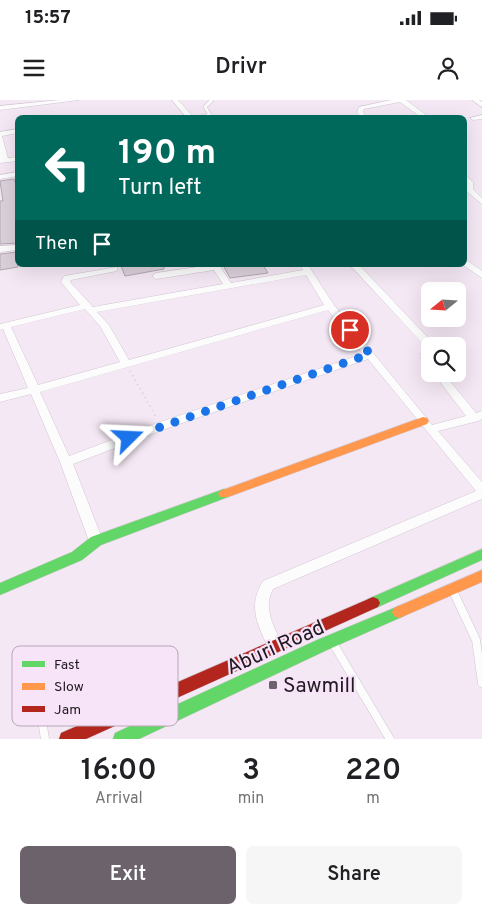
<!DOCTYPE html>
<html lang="en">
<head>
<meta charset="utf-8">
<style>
	:root { --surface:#fff; --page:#f6f6f6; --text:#202124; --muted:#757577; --accent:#6b626b }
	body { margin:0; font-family:Overpass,sans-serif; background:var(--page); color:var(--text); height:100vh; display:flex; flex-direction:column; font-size:19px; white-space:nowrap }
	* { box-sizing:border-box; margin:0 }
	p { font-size:16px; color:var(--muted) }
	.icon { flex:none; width:28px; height:28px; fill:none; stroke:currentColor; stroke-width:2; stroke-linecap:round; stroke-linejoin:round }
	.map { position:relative; height:639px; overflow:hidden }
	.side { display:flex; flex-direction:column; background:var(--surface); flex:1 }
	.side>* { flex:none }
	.guide { position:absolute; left:15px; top:15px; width:452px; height:152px; border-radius:8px; box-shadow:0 5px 20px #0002; background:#00695c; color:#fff; overflow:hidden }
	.needle { width:32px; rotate:252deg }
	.controls { position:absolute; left:421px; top:182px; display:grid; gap:10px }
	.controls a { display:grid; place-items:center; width:45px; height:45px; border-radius:8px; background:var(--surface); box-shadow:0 5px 20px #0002; font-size:25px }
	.pin { position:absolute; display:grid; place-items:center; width:42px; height:42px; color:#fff; margin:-21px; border:2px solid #fff; border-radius:50%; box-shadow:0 1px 5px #0007 }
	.me { position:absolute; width:55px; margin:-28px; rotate:69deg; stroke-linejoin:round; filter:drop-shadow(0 0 4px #0008) }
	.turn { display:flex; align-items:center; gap:18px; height:105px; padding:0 20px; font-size:22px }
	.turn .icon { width:65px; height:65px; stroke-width:2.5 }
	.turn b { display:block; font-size:35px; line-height:42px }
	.then { display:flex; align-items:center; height:48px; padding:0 20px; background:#0003; gap:10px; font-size:19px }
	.eta { display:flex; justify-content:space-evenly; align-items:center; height:85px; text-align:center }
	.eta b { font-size:30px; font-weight:600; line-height:35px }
	.action { display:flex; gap:10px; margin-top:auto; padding:10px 20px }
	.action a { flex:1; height:58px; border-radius:8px; background:var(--accent); color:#fff; font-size:20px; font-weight:600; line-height:58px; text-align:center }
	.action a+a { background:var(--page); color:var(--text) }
	.status { display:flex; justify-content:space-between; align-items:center; height:35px; padding:0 25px; background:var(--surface); direction:ltr }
	.status svg { height:14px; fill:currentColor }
	header { display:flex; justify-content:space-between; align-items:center; height:65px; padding:0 20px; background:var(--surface); font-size:22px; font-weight:600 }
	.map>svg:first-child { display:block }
	.building { fill:#dbd1db; stroke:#b2a9b2 }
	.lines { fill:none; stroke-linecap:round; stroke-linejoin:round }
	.lane-far1-casing { stroke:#d0c6d0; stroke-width:4 }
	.lane-casing { stroke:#d0c6d0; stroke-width:9 }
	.street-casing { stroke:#d0c6d0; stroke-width:1 }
	.fast-casing { stroke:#d0c6d0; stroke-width:1 }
	.slow-casing { stroke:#d0c6d0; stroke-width:1 }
	.jam-casing { stroke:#d0c6d0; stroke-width:1 }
	.path { stroke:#d4d1d4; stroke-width:2; stroke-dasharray:1 4; stroke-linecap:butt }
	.lane-far1 { stroke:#fdfcfd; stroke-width:3 }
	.lane { stroke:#fdfcfd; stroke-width:8 }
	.street { fill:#fdfcfd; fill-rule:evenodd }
	.fast { fill:#63d668; fill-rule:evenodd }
	.slow { fill:#ff974d; fill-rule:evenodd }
	.jam { fill:#b3261e; fill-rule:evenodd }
	.route { stroke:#1a73e8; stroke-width:9; stroke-dasharray:0 16.2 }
	.poi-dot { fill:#6b626b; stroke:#f8e4f8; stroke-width:2 }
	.labels { text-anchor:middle; stroke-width:4.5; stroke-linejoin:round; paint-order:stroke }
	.near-street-label { font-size:21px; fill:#211a21; stroke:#f8e4f8 }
	.near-poi-label { font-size:21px; fill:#211a21; stroke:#f8e4f8; text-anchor:start }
	.key { fill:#f8e4f8; stroke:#b8a7b8; stroke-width:1 }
	.key-label { font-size:14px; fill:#211a21 }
</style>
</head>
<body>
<div class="status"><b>15:57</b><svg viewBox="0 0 49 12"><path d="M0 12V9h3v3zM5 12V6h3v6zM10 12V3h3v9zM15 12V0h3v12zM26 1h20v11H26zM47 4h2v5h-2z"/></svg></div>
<header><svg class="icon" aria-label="menu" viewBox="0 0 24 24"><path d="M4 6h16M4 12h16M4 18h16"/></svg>Drivr<svg class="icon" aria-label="person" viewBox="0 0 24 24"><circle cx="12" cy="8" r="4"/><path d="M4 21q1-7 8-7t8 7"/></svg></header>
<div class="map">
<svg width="482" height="639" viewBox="0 0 482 639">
	<rect width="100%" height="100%" fill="#f4e8f4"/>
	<path class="building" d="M14 79 18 89V143L0 144V101H3L0 81Z
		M18 152V167L0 170V154Z
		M127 165H164V169L125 176 121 166Z
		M223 165H263L268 173 230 178Z"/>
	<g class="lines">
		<g class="lane-far1-casing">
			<path id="lane-far1" d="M196 18 210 15 205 7 212 0"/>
		</g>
		<g class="lane-casing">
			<path id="lane" d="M453 491 476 540 482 583
				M334 545 390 639
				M45 639 39 602 45 581 118 551C147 551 151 569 161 592"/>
		</g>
		<g class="street-casing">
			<path id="street" d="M59 0H79L0 10V6Z
				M172 0H178L194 18H187Z
				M391 0H406L430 18H422L400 2 364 9 363 12 367 18H361L357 12 359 7Z
				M472 0H479L482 2V7Z
				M482 15V19L473 20 470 18Z
				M18 29V33L2 36 8 58 18 57V61L0 63V32Z
				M18 72V76L0 79V75Z
				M465 75 473 82V89L482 98V104L465 90Z
				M18 145V150L0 152V146Z
				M465 159 482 171V178L463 165H465Z
				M211 165H219L231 183 303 170 300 165H308L334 205 432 325 466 316 434 274H444L476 313 482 311V319L478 321 438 331 482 382V399L273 489C262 508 275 529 283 546L280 551 275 553 270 551C258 526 247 507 263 481L476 391 368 259 165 329 73 364 103 441 101 445 96 446 91 445 89 441 60 362 31 294 0 302V294L28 288 3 229 0 230V224L80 205 61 182 64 176 117 167V171L71 180 70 182 93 207 223 184 214 170 156 179 152 176 156 173ZM306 175 324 205 129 260 109 225 97 212ZM85 209 100 226 120 262 38 285 11 227ZM328 210 363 254 157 323 69 356 40 292Z
				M350 165H359L433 243V246H430V266L426 265 420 257 424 245Z"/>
		</g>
		<g class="fast-casing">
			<path id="fast" d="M224 389 228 391 230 394 228 397 101 445 82 460 0 495V483L72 452 91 437Z
				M482 449V460L378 507 373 509 368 507 366 503 368 499Z
				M399 506 404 508 406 512 404 516 327 550 139 639H113L115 633 317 540Z"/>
		</g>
		<g class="slow-casing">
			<path id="slow" d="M423 317 427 318 429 321 427 324 228 397H220L218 394 220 391Z
				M482 470V482L404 516 399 518 394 516 392 512 394 508Z"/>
		</g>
		<g class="jam-casing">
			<path id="jam" d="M373 497 378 499 380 503 378 507 86 639H59L61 633Z"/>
		</g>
		<path class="path" d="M130 271 156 317"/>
		<use href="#lane-far1" class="lane-far1"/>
		<use href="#lane" class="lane"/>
		<use href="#street" class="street"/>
		<use href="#fast" class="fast"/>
		<use href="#slow" class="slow"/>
		<use href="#jam" class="jam"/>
	</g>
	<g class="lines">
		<path class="route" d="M129 338 370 254 350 230"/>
	</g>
	<rect class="poi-dot" x="268" y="580" width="10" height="10" rx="2.5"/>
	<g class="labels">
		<g class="near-street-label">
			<text transform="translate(275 547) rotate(-24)" y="7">Aburi Road</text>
		</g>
		<g class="near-poi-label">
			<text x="283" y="592">Sawmill</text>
		</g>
	</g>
	<rect x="12" y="546" width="166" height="80" rx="8" class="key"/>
	<rect x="22" y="561" width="23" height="6" fill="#63d668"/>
	<rect x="22" y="583" width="23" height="7" fill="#ff974d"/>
	<rect x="22" y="606" width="23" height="6" fill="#b3261e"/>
	<g class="key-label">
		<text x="54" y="569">Fast</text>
		<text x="54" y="591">Slow</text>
		<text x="54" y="614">Jam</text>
	</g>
</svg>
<div class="controls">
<a><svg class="needle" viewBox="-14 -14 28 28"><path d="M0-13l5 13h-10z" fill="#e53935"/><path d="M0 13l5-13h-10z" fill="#757577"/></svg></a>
<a><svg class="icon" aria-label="search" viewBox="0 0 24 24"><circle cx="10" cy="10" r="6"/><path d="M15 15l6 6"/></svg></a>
</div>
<div class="pin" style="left:350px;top:230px;background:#d93025"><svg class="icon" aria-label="arrive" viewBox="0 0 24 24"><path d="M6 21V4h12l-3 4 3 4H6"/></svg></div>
<svg class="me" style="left:129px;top:338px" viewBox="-20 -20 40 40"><path d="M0-17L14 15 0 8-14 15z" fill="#1a73e8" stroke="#fff" stroke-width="4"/></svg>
<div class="guide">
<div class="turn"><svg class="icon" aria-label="left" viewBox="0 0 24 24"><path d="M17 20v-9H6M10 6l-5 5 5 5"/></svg><div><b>190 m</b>Turn left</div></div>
<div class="then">Then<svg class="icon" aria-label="arrive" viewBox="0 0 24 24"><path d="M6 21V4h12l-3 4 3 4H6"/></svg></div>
</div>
</div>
<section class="side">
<div class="eta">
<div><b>16:00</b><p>Arrival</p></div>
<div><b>3</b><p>min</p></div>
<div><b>220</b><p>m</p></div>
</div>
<div class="action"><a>Exit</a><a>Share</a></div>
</section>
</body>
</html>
